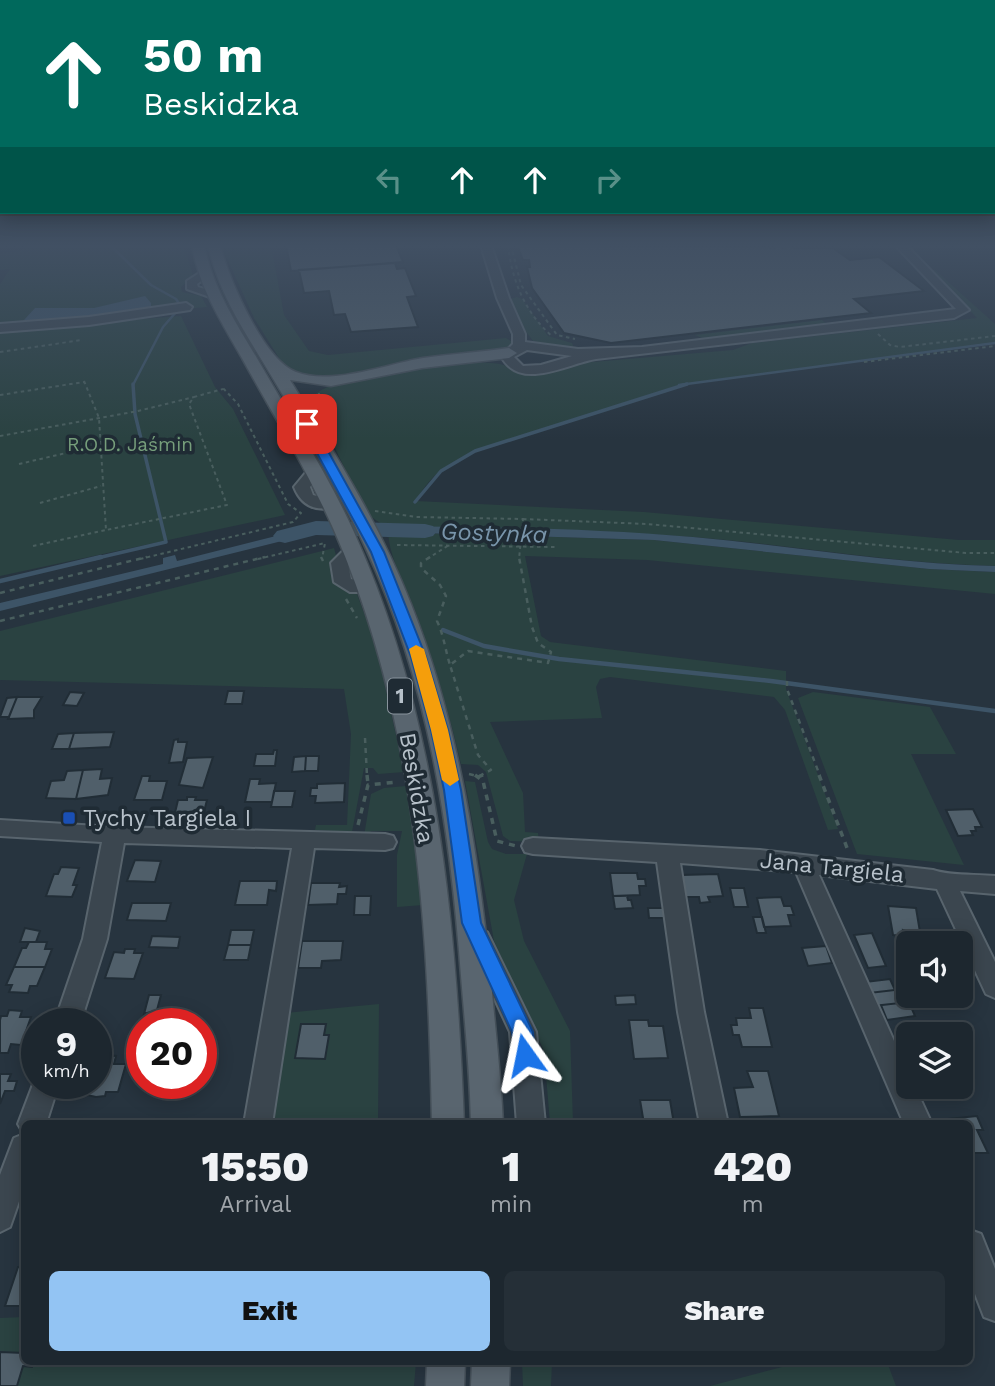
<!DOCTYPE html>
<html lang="en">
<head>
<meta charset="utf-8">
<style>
	:root { --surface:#1d272f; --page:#252f37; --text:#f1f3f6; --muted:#a0a5aa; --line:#3b444b; --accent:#93c4f3 }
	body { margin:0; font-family:"Work Sans",sans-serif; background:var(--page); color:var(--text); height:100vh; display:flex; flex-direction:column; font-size:26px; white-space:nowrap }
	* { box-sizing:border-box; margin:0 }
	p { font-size:23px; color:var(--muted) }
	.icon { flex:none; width:38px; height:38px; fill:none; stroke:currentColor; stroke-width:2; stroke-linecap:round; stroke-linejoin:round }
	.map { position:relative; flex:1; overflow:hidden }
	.sheet { position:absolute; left:21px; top:1120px; width:952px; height:245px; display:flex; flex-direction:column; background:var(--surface); border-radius:10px; box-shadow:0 4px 18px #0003,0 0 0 2px var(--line) }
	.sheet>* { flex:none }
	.guide { position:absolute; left:0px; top:0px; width:996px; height:214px; box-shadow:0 4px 18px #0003,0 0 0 2px var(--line); background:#00695c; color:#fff; overflow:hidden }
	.tools { position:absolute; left:896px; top:931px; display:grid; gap:14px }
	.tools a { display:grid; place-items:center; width:77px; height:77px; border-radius:10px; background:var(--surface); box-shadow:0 4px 18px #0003,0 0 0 2px var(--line); font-size:35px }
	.speed { position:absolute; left:21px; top:1008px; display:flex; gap:14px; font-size:35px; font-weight:700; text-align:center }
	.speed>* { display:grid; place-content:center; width:91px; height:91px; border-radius:50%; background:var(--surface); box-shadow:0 4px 18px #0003,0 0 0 2px var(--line); line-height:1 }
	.speed small { font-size:18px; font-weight:400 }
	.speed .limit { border:10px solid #d22; background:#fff; color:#111 }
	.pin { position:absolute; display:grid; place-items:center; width:60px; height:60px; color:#fff; margin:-30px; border-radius:14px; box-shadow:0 4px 10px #0006 }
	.me { position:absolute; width:77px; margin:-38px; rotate:348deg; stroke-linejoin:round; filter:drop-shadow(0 0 5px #0008) }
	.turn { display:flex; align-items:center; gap:24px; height:147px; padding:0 28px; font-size:32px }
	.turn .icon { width:91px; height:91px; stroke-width:2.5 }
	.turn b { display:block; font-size:49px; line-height:60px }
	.lanes { display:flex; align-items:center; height:66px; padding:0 28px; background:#0003; justify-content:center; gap:35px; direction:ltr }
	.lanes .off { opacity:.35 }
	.eta { display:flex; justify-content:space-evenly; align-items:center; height:119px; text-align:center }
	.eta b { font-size:42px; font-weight:800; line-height:49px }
	.action { display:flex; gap:14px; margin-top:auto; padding:14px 28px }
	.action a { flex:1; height:80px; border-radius:10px; background:var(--accent); color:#111; font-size:28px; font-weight:800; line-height:80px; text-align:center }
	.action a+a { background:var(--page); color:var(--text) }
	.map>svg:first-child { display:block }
	.green { fill:#2a4241 }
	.water { fill:#3d5467 }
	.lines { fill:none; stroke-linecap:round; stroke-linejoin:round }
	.stream-far2 { stroke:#3d5467; stroke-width:2.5 }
	.stream-far1 { stroke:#3d5467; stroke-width:3.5 }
	.stream { stroke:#3d5467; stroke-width:4.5 }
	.river { fill:#3d5467; fill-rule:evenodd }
	.building { fill:#505f6a; stroke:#212d36; stroke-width:2 }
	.minor-casing { stroke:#58646d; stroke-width:4 }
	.major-casing { stroke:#444f58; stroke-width:3 }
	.path-far2 { stroke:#495e5e; stroke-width:2; stroke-dasharray:3.5 3.5; stroke-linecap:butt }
	.path-far1 { stroke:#495e5e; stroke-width:2.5; stroke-dasharray:5 5; stroke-linecap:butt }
	.path { stroke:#495e5e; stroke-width:3.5; stroke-dasharray:6 6; stroke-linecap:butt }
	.minor { fill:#3b464f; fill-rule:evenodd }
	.major { fill:#59656f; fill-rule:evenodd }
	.route { fill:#1a73e8; stroke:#114b97; stroke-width:2 }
	.slow { fill:#f59e0b }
	.transit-dot { fill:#1a4fb4; stroke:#1f2b34; stroke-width:2.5 }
	.labels { text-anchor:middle; stroke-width:7; stroke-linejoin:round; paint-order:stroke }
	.far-park-label { font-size:19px; fill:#769e7b; stroke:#1f2b34 }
	.shield { fill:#1f2b34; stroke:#89949d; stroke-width:2 }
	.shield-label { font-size:21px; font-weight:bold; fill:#b7c1ca }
	.street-label { font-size:23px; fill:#b7c1ca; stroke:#1f2b34 }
	.poi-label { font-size:23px; fill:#b7c1ca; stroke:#1f2b34; text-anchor:start }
	.water-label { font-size:24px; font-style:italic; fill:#7995ab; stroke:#1f2b34 }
</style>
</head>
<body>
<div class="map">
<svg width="995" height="1386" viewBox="0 0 995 1386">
	<rect width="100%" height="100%" fill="#27343f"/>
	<path class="green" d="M27 245H184L193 276 181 287 182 292 201 296 207 307 0 326V284L10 269 0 270V254L23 250Z
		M221 245H271L284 315 309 351 328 355 506 338 514 343 512 348 344 376 303 377 284 366 254 318Z
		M931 270H935L995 324V343L683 384 475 451C446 466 433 471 416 501L644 512 959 540H995V566C894 564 794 545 693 537 591 529 488 528 385 526L368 515 360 500 333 444 311 407 313 396C341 371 452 360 491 363 510 364 524 375 544 373 557 372 566 364 579 361L581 363 733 350 752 343 977 318Z
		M517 297 522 299 548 336 572 343 575 351 533 341 519 322 511 302V299Z
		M181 316 215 387 233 409 285 515 0 576V330Z
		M822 320 829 326 707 340 695 335Z
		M388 532 654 540 929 569 995 572V594L647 560 525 556 541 636 550 642 786 671V689L838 829 828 830 785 710 774 697 610 677 600 679 596 687 602 718 490 722 523 793 525 832 538 833 539 842 510 841 503 836 486 772 478 765 461 764C449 712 434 663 416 613 406 586 390 561 388 532Z
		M334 548 344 585 356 591 377 649 404 772 378 774 373 768H364L352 832 315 830 316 825H347L351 734 344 689 0 680V631Z
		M813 692 930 707 956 754H911L964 865 857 854 798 698Z
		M465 781 475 782 488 842 492 849 506 854H527L514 900 524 941 570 1031 573 1123H550L544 1051 494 941Z
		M406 786 418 849 423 905 397 907V855L402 831H371L368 835 364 836 371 794 384 788Z
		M379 1004 378 1123 267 1124 285 1013Z
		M24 1317V1362H416L414 1386H0V1318Z
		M522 1362H552L551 1386H523Z
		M801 1362H887L896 1386H710Z"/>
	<path class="water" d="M145 296 151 303V308L145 312 28 323 24 320 35 308H94Z
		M320 525 322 531 0 611V603L163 564V558L175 555 177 561Z
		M385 526C488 527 591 528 693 537 794 546 894 564 995 566V572L929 569 654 540 388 532Z"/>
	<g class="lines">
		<path class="stream-far2" d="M110 245 151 285 176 299 180 305
			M133 385 163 327 177 311
			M679 385 995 343"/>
		<path class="stream-far1" d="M415 502 441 471 475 451 687 384
			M93 559 166 542 135 414 133 384"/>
		<path class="stream" d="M0 581 101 557
			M443 630 484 646 559 659 771 681 995 711"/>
		<path class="river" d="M316 521 425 524 433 526 437 531 433 536 425 538 316 535 285 543 277 541 273 536 277 531Z"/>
	</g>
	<path class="building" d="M286 245H396L403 262 291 271Z
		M517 245 833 248 850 260 879 257 924 291 854 299 871 313 611 343 564 333 532 288 527 267H530L529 260H523Z
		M395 263 397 269 405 268 416 296 407 297 418 327 351 332 345 314 334 315 329 291 304 293 299 270Z
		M228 691H244L242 704H225Z
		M70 692 84 693 77 706 63 705Z
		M17 697 9 717H0L7 698Z
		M17 697H42L34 710V718L8 719Z
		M114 732 110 747 69 749 74 733Z
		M74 733 69 749H52L58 734Z
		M178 739V742H187L183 762 169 763 174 740Z
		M274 750H277L275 766H254L256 754H273Z
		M306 756 305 771 292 772 294 757Z
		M306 756H319L318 771H305Z
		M213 757 203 788 179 785 187 758Z
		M102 769 100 779 112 778 108 795 76 799 83 770Z
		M83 770 76 799 46 798 51 781 64 780 67 771Z
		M142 776H150L149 781H167L162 800H134Z
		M250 779H260L259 784 276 783 272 802H245Z
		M345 783 344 802 315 803 316 796H310L311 788H317V784Z
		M274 791H295L292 807H271Z
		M187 797H196L195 800H207L202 820 173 821 178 800H187Z
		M973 809 982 827H975L976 831H971L973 835 958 836 946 810Z
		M135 860 161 861 155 882 127 881Z
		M61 867 79 868 73 885H77L72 897 46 896 54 874H58Z
		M610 873H637L638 879H645L646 886H639L640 895 613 896Z
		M718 874 723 896 708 897 710 902 700 903 699 897H685L681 875Z
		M240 881H277L276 891 269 890 267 905H235Z
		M311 883H340L339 887 347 886 346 894H338L337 904 308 905Z
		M730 888H744L748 907H734Z
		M355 896H371L370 915H354Z
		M613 896H627L628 900H631L633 908 615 909Z
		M781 897 784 906H791L794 915H788L791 926 764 927 757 898Z
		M132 903H171L166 921 127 920Z
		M888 906 916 908 920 932 903 930 904 936 893 935Z
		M648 908H665L667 918H649Z
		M753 917H762L766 933H757Z
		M25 928 40 931 36 942H20Z
		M231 930H254L251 945H228Z
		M872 933 886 966 868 968 854 935Z
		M152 936 180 937 178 948 149 947Z
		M302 941H343L341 960 322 961 321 968H298Z
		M29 942H47L45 949H52L45 967H14L22 948H26Z
		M228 945H251L248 960H224Z
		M826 946 832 963 808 966 802 948Z
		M125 949H135L134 953H143L134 979 105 978 114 952 124 953Z
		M14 967H45L37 986H30L28 993 9 992 12 985H6Z
		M890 979 895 990 869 993 865 982Z
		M903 989 909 1002 874 1006 869 993Z
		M149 995H161L157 1010 144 1014Z
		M635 995 636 1004 616 1005 615 996Z
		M909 1002 915 1016 887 1020 881 1005Z
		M749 1008H763L772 1047H742L739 1035H733L731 1025H737L736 1018H751Z
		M9 1010 22 1011 20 1017H31L21 1045 11 1044 8 1053H0V1020L1 1016H7Z
		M629 1020H648L649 1026H663L668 1058 634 1059Z
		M301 1024H326L324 1035H329L325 1059 295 1058Z
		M951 1028 954 1034H923L922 1031Z
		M96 1055 116 1056 114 1064H126L118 1092H106L105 1096 96 1097 87 1095 88 1092 76 1091 79 1083H96Z
		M747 1071H768L779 1116 740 1117 734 1088 753 1087Z
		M0 1074H11L8 1081H17L14 1091H5L0 1104Z
		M640 1100H670L674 1124H644Z
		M977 1116 983 1130H977L988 1153H970V1124H939L937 1120Z
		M18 1267H24V1306H5Z
		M0 1352 24 1353V1362H34L32 1367 23 1366 17 1386H0Z"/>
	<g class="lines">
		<g class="minor-casing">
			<path id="minor" d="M481 245H491L509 298 525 334V342L578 349 642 347 956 309 895 245H906L969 310 954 318 596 359C566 364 520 392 501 356L513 344V334L497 298ZM527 350 572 356 541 365 523 366 514 357Z
				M775 245H788L789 247 784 250Z
				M201 272 211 274 197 284 198 287 218 293V297H210L187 289V281Z
				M186 303 192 307 190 310 89 325 0 332V324L89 317Z
				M313 468 321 473 310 487 313 495 335 501 337 504 335 507C315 512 301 505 294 487L308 470Z
				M353 546 361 551 348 564 351 579 372 584 375 588 372 592H350L334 582 331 563 347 547Z
				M0 820 114 827 385 834 393 836 396 842 393 848 385 850 314 848 272 1124H244L292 848 124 843 107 939 80 1024H54L83 939 102 842 0 836Z
				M533 838 760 850 933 870C951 876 974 874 995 876V894L960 891 995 962V998L986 994 937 889 819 875 908 1072V1087H915L932 1124H904L796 872 680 863 704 1012 728 1124H700L678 1012 657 862 533 854 525 852 522 846 525 840Z
				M479 929 487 932 536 1032 545 1124H517L510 1032 467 939 471 932Z
				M37 1074V1083H59L46 1124H24V1187L10 1227 0 1232V1175L14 1138 24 1134 18 1124Z
				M970 1230 981 1234 995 1269V1321L984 1317 970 1281Z"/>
		</g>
		<g class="major-casing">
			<path id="major" d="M192 245H204C213 288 236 323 258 360 290 416 326 471 353 530 438 717 456 921 464 1124H432C428 922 416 715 333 528 307 470 274 416 243 360 222 323 199 288 192 245Z
				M208 245H220C229 279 263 359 296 372 331 386 387 364 423 358 452 354 480 352 509 348L517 353 509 358 422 368 331 386 290 380C334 452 380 525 411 604 459 725 478 852 491 981 495 1028 501 1076 503 1124H471C470 1074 465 1025 461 976 450 829 429 684 366 549 340 492 308 437 275 382 249 338 219 297 208 245Z
				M427 1362H465L464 1386H426Z
				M472 1362H510L509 1386H471Z"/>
		</g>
		<path class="path-far2" d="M508 245C512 281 525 313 553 337
			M511 245 521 285 557 335 575 339
			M878 334 890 345 900 347 995 336
			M0 352 82 340
			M864 362 995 346
			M84 381 99 418 106 530 227 505 189 404 194 397 223 389
			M0 395 84 382
			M318 410 319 393
			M0 436 138 411 194 397
			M19 464 100 445
			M40 503 101 486
			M375 511 416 517 523 519 519 559
			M523 519 647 524 966 553H995
			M397 545 556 547
			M33 546 106 530
			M140 559 293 522 301 513 288 504 238 404 222 387
			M258 559 325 543 322 559
			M427 559 449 545"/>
		<path class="path-far1" d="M321 557 323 561
			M430 557 421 563V568L440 585 446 596 437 621C444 636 445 649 450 665
			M0 593 147 557
			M346 599 357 618
			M0 621 265 557
			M787 681V689L820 776
			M365 738 367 776
			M469 774 477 776
			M479 776 491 770 478 755 450 665 468 651 548 663 551 652 538 643 532 627 519 557"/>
		<path class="path" d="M367 775 368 784
			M475 775 483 781 497 841 516 846
			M819 775 849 853
			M478 777 483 775
			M358 825 368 785 397 782"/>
		<use href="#minor" class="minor"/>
		<use href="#major" class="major"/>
	</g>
	<linearGradient id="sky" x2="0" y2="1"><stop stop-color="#151d23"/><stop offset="0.56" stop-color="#415063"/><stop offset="1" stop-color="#415063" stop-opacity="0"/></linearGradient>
	<rect width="995" height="439" fill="url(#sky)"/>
	<path class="route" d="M307 420 313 424 384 552 426 657 448 730 461 790 481 923 533 1032 535 1055 532 1062 525 1065 517 1062 512 1032 462 923 444 790 431 730 411 657 371 552 301 424Z"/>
	<path class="slow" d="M416 645 424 649 448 730 459 780 450 786 442 780 431 730 409 649Z"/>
	<rect class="transit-dot" x="62" y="811" width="14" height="14" rx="3.5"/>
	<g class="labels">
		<g class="far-park-label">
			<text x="130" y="451">R.O.D. Jaśmin</text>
		</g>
		<rect class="shield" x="388" y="678.5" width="24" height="35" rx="5"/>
		<g class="shield-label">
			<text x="400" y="703">1</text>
		</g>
		<g class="street-label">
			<text transform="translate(417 788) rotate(80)" y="8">Beskidzka</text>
			<text transform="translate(832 867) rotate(6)" y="8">Jana Targiela</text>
		</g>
		<g class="poi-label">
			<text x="83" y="826">Tychy Targiela I</text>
		</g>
		<g class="water-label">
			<text transform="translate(494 533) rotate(2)" y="8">Gostynka</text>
		</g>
	</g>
</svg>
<div class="tools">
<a><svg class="icon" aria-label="sound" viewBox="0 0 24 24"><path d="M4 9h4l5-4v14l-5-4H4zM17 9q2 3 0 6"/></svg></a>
<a><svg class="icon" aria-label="layers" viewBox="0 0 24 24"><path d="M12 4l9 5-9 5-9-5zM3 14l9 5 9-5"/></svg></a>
</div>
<div class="speed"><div>9<small>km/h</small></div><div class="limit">20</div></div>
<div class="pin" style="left:307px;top:424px;background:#d93025"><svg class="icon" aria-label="arrive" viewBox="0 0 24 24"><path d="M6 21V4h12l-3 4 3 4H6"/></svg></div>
<svg class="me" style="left:525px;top:1055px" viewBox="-20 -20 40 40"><path d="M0-17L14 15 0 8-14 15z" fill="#1a73e8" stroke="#fff" stroke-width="4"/></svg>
<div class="guide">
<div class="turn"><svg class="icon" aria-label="ahead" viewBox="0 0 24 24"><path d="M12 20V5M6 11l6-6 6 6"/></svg><div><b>50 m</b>Beskidzka</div></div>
<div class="lanes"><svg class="icon off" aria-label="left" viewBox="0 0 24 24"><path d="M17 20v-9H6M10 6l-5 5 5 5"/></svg><svg class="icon" aria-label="ahead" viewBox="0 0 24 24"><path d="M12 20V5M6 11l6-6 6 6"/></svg><svg class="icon" aria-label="ahead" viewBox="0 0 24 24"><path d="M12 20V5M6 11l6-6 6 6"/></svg><svg class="icon off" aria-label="right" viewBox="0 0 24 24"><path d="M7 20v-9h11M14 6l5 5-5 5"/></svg></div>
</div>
<section class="sheet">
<div class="eta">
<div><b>15:50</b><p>Arrival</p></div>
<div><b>1</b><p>min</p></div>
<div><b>420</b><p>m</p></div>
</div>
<div class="action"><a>Exit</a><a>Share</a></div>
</section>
</div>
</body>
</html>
